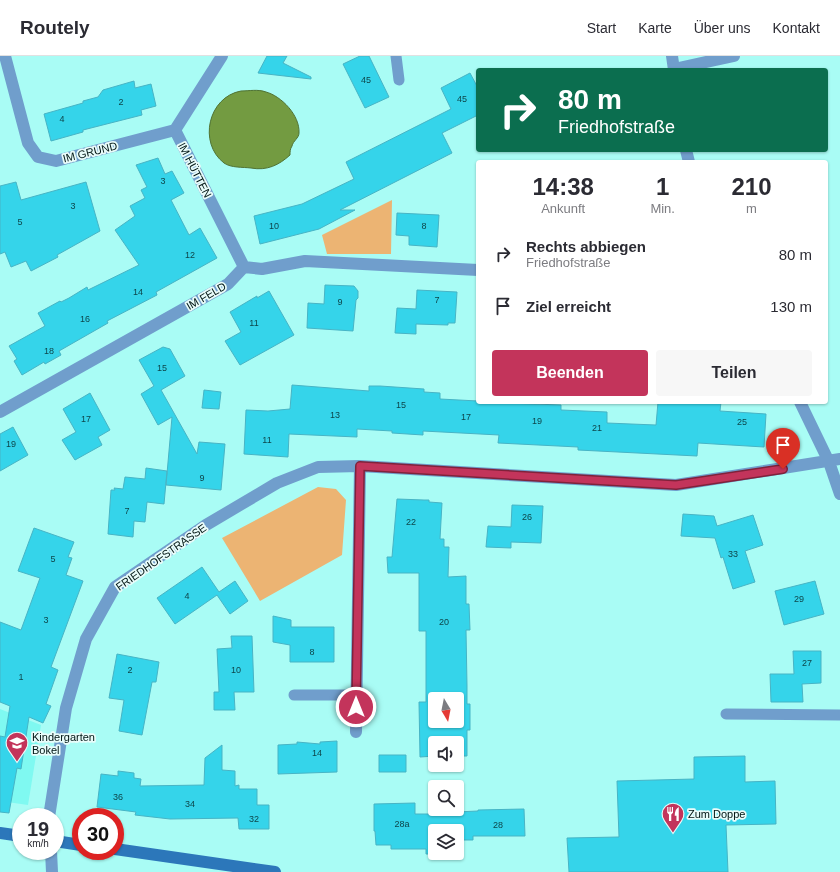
<!DOCTYPE html>
<html lang="de">
<head>
<meta charset="utf-8">
<style>
	:root { --surface:#fff; --page:#f7f7f7; --text:#2b2b33; --muted:#7c7c81; --line:#e1e1e2; --accent:#c3345b }
	body { margin:0; font-family:Helvetica,sans-serif; background:var(--page); color:var(--text); height:100vh; display:flex; flex-direction:column; font-size:15px; white-space:nowrap }
	* { box-sizing:border-box; margin:0 }
	p { font-size:13px; color:var(--muted) }
	.icon { flex:none; width:22px; height:22px; fill:none; stroke:currentColor; stroke-width:2; stroke-linecap:round; stroke-linejoin:round }
	.map { position:relative; flex:1; overflow:hidden }
	.side { position:absolute; left:476px; top:104px; width:352px; height:244px; display:flex; flex-direction:column; background:var(--surface); border-radius:4px; box-shadow:0 1px 3px #0004 }
	.side>* { flex:none }
	.guide { position:absolute; left:476px; top:12px; width:352px; height:84px; border-radius:4px; box-shadow:0 1px 3px #0004; background:#0b6e4f; color:#fff; overflow:hidden }
	.needle { width:26px; rotate:170deg }
	.fabs { position:absolute; left:428px; top:636px; display:grid; gap:8px }
	.fabs a { display:grid; place-items:center; width:36px; height:36px; border-radius:4px; background:var(--surface); box-shadow:0 1px 3px #0004; font-size:20px }
	.speed { position:absolute; left:12px; top:752px; display:flex; gap:8px; font-size:20px; font-weight:700; text-align:center }
	.speed>* { display:grid; place-content:center; width:52px; height:52px; border-radius:50%; background:var(--surface); box-shadow:0 1px 3px #0004; line-height:1 }
	.speed small { font-size:10px; font-weight:400 }
	.speed .limit { border:6px solid #d22; background:#fff; color:#111 }
	.pin { position:absolute; display:grid; place-items:center; width:34px; height:34px; color:#fff; margin:-41px -17px; border-radius:50% 50% 50% 0; rotate:-45deg; box-shadow:0 0 4px #0007 }
	.pin .icon { rotate:45deg }
	.me { position:absolute; width:44px; margin:-22px; rotate:0deg; stroke-linejoin:round; filter:drop-shadow(0 0 3px #0008) }
	.turn { display:flex; align-items:center; gap:14px; height:84px; padding:0 16px; font-size:18px }
	.turn .icon { width:52px; height:52px; stroke-width:2.5 }
	.turn b { display:block; font-size:28px; line-height:34px }
	.eta { display:flex; justify-content:space-evenly; align-items:center; height:68px; text-align:center }
	.eta b { font-size:24px; font-weight:700; line-height:28px }
	.button { display:flex; gap:8px; margin-top:auto; padding:8px 16px }
	.button a { flex:1; height:46px; border-radius:4px; background:var(--accent); color:#fff; font-size:16px; font-weight:700; line-height:46px; text-align:center }
	.button a+a { background:var(--page); color:var(--text) }
	ul { padding:0; list-style:none }
	li { display:flex; align-items:center; gap:12px; height:52px; padding:0 16px }
	li div { flex:1 }
	li b { display:block; font-size:15px }
	li em { font-style:normal }
	header { display:flex; align-items:center; gap:24px; box-sizing:border-box; height:56px; padding:0 20px; background:var(--surface); border-bottom:1px solid var(--line) }
	header strong { font-size:19px }
	nav { display:flex; gap:22px; margin-inline-start:auto; font-size:14px }
	.map>svg:first-child { display:block }
	.built { fill:#7ff9f1 }
	.green { fill:#ecb473 }
	.water { fill:#739b41; stroke:#507334 }
	.building { fill:#35d4ea; stroke:#47b4c5; fill-rule:evenodd }
	.lines { fill:none; stroke-linecap:round; stroke-linejoin:round }
	.lane { stroke:#709ecc; stroke-width:11 }
	.street { stroke:#709ecc; stroke-width:12 }
	.secondary { stroke:#2c77ba; stroke-width:12 }
	.route-casing { stroke:#7f223b; stroke-width:10 }
	.route { stroke:#c3345b; stroke-width:7 }
	.labels { text-anchor:middle; stroke-width:3.5; stroke-linejoin:round; paint-order:stroke }
	.number-label { font-size:9px; fill:#0d454a }
	.street-label { font-size:11px; fill:#001514; stroke:#e9fcfa }
	.poi-label { font-size:11px; fill:#001514; stroke:#e9fcfa; text-anchor:start }
</style>
</head>
<body>
<header>
<strong>Routely</strong>
<nav><a>Start</a><a>Karte</a><a>Über uns</a><a>Kontakt</a></nav>
</header>
<div class="map">
<svg width="840" height="816" viewBox="0 0 840 816">
	<rect width="100%" height="100%" fill="#a9fcf5"/>
	<path class="built" d="M0 653 41 669 28 749 0 745Z"/>
	<path class="green" d="M392 144 391 198H327L322 179Z
		M318 431 336 433 346 444 342 499 260 545 222 482Z"/>
	<path class="water" d="M241 35C249 35 258 33 266 36 281 40 300 59 299 77 299 82 293 85 292 90 290 93 290 96 290 99 279 109 267 115 251 112 243 111 231 112 224 107 198 87 208 41 241 35Z"/>
	<path class="building" d="M267 0H287L283 7 311 21V23L258 17Z
		M360 0H369L389 41 365 52 343 8Z
		M470 17 478 32V59L442 77 452 97 340 154H355L319 173 260 188 254 160 302 148 354 123 346 106 451 53 441 32Z
		M134 25 135 32 151 28 156 50 141 54 142 59 83 74V76L51 85 44 58 83 47V45L98 41 103 34Z
		M158 102 165 118 172 115 184 137 171 144 189 179 200 172 217 202 156 236 157 239 107 265 108 267 59 295 61 299 45 308 44 306 22 319 14 305 17 303 9 290 45 270 38 257 60 245 61 246 69 242 87 231 88 234 139 209 115 174 135 160 130 150 145 142 141 134 147 131 136 109Z
		M16 126 21 144 86 126 100 175 57 199 58 201 31 215 26 205 11 211 5 196 0 198V130Z
		M397 157 439 159 437 191 409 189V180L396 179Z
		M325 229 354 230 358 235V242L356 244 353 275 307 272 308 247 324 248Z
		M417 234 457 236 455 267H448V269L416 268V278L395 277 397 252 416 253Z
		M269 235 294 279 240 309 225 285 241 276 230 256 257 240V242Z
		M163 291 170 293 185 320 161 334 197 398 199 386 225 388 221 434 166 429 172 361 158 369 141 338 154 330 139 304Z
		M292 329 369 335V330H380L424 333V336L440 337V343L478 345V346L561 349V354L607 356V367L631 368 656 369 658 346H721L720 355 766 358 764 391 698 387 697 400 578 394V391L498 387 499 379 423 375V379L392 377V375L357 373V381L289 378 288 401 244 398 246 354 268 355 290 353Z
		M204 334 221 336 219 353 202 352Z
		M90 337 110 374 98 381 102 389 75 404 62 384 76 376 63 353Z
		M13 371 28 399 0 415V378Z
		M146 412 167 415 164 448 147 446 145 466 134 465 133 481 108 478 111 434H115L114 432 123 433 125 421 145 423Z
		M397 443 424 444H429V446L442 447 440 483H444V491H449L448 521 466 520V548H469L470 574H466L467 630V648H470V674H467V700H457V687H435V700L420 701 419 646H426V575H419V517H388L387 501H392ZM435 643H457V665H435Z
		M512 449 543 450 541 487 511 486V492L486 491 488 470 511 471Z
		M683 458 714 460 717 470 753 459 763 489 745 495 755 526 733 533 723 501 721 502 715 482 681 480Z
		M34 472 74 486 68 501 72 502 66 519 83 525 51 611 58 614 46 648 51 650 43 667 29 661 21 713 17 712 9 757 0 756V680L5 681 10 650 0 646V566L21 574 40 522 18 515Z
		M202 511 219 536 235 525 248 545 230 558 217 539 175 568 157 542Z
		M815 525 824 558 784 569 775 535Z
		M273 560 291 564V571H334V606H290V589L273 586Z
		M231 580H252L254 636H234L235 654H214V636H219L217 593 232 592Z
		M793 595H821V627L802 628 803 646H771L770 618H794Z
		M117 598 159 606 156 626H152L142 679 119 675 124 644 109 642Z
		M337 685V716L278 718V689L297 688V686L320 688V686Z
		M222 689V714L235 715V730L239 729V733H257V749H269V773H239L238 762 170 763 135 759 136 756 97 751 101 718 118 720V715L134 717V722L141 723 140 730 204 729 205 702Z
		M379 699H406V716H379Z
		M745 700V726L775 725 776 768 726 769 728 816H569L567 782 619 781 617 725 694 723V701Z
		M415 747V758H456V756L478 755V754L524 753 525 780H473V784H457V775H435V797L453 798H426V793H391V789H376L375 775H374V748Z"/>
	<g class="lines">
		<path class="lane" d="M396 0 399 24
			M294 639H356
			M726 658 840 659"/>
		<path class="street" d="M5 0 28 87 38 101 56 105 175 74
			M222 0 175 74 244 211
			M672 0 674 14
			M674 13 734 0
			M686 94 689 106
			M800 346 829 406 840 438
			M0 356 228 228 244 211 262 213 305 205 478 214
			M356 676 360 410
			M49 761 66 652 86 583 115 531 206 469 277 427 318 411 360 410 676 429 840 403
			M51 795 52 816"/>
		<path class="secondary" d="M0 777 21 780
			M55 785 81 789
			M115 793 275 816"/>
	</g>
	<g class="lines">
		<g class="route-casing">
			<path id="route" d="M356 651 360 410 676 429 783 413"/>
		</g>
		<use href="#route" class="route"/>
	</g>
	<defs>
		<g id="school-pin" transform="scale(1.15)"><path d="M0 17L-7.5 6A9.5 9.5 0 1 1 7.5 6Z" fill="#c3345b" stroke="#e9fcfa"/><path d="M0-5L7-2L0 1L-7-2ZM-4 1L0 2.5L4 1V4Q0 6-4 4Z" fill="#fff"/></g>
		<g id="restaurant-pin" transform="scale(1.15)"><path d="M0 17L-7.5 6A9.5 9.5 0 1 1 7.5 6Z" fill="#c3345b" stroke="#e9fcfa"/><path d="M-5-6h1v4h1v-4h1v4h1v-4h1v5L-1.5 .5V6h-2V.5L-5-1ZM5-6V6H3V1.5H1.5Q1.5-4 5-6Z" fill="#fff"/></g>
	</defs>
	<g fill-rule="evenodd">
		<use href="#school-pin" x="17" y="687"/>
		<use href="#restaurant-pin" x="673" y="758"/>
	</g>
	<g class="labels">
		<g class="number-label">
			<text x="366" y="27">45</text>
			<text x="462" y="46">45</text>
			<text x="121" y="49">2</text>
			<text x="62" y="66">4</text>
			<text x="163" y="128">3</text>
			<text x="73" y="153">3</text>
			<text x="20" y="169">5</text>
			<text x="274" y="173">10</text>
			<text x="424" y="173">8</text>
			<text x="190" y="202">12</text>
			<text x="138" y="239">14</text>
			<text x="437" y="247">7</text>
			<text x="340" y="249">9</text>
			<text x="85" y="266">16</text>
			<text x="254" y="270">11</text>
			<text x="49" y="298">18</text>
			<text x="162" y="315">15</text>
			<text x="401" y="352">15</text>
			<text x="335" y="362">13</text>
			<text x="466" y="364">17</text>
			<text x="86" y="366">17</text>
			<text x="537" y="368">19</text>
			<text x="742" y="369">25</text>
			<text x="597" y="375">21</text>
			<text x="267" y="387">11</text>
			<text x="11" y="391">19</text>
			<text x="202" y="425">9</text>
			<text x="127" y="458">7</text>
			<text x="527" y="464">26</text>
			<text x="411" y="469">22</text>
			<text x="733" y="501">33</text>
			<text x="53" y="506">5</text>
			<text x="187" y="543">4</text>
			<text x="799" y="546">29</text>
			<text x="46" y="567">3</text>
			<text x="444" y="569">20</text>
			<text x="312" y="599">8</text>
			<text x="807" y="610">27</text>
			<text x="130" y="617">2</text>
			<text x="236" y="617">10</text>
			<text x="21" y="624">1</text>
			<text x="317" y="700">14</text>
			<text x="118" y="744">36</text>
			<text x="190" y="751">34</text>
			<text x="254" y="766">32</text>
			<text x="402" y="771">28a</text>
			<text x="498" y="772">28</text>
		</g>
		<g class="street-label">
			<text transform="translate(90 96) rotate(-14)" y="4">IM GRUND</text>
			<text transform="translate(195 114) rotate(63)" y="4">IM HÜTTEN</text>
			<text transform="translate(206 240) rotate(-30)" y="4">IM FELD</text>
			<text transform="translate(161 501) rotate(-35)" y="4">FRIEDHOFSTRASSE</text>
		</g>
		<g class="poi-label">
			<text x="32" y="685">Kindergarten<tspan x="32" dy="13">Bokel</tspan></text>
			<text x="688" y="762">Zum Doppe</text>
		</g>
	</g>
</svg>
<div class="fabs">
<a><svg class="needle" viewBox="-14 -14 28 28"><path d="M0-13l5 13h-10z" fill="#e53935"/><path d="M0 13l5-13h-10z" fill="#7c7c81"/></svg></a>
<a><svg class="icon" aria-label="sound" viewBox="0 0 24 24"><path d="M4 9h4l5-4v14l-5-4H4zM17 9q2 3 0 6"/></svg></a>
<a><svg class="icon" aria-label="search" viewBox="0 0 24 24"><circle cx="10" cy="10" r="6"/><path d="M15 15l6 6"/></svg></a>
<a><svg class="icon" aria-label="layers" viewBox="0 0 24 24"><path d="M12 4l9 5-9 5-9-5zM3 14l9 5 9-5"/></svg></a>
</div>
<div class="speed"><div>19<small>km/h</small></div><div class="limit">30</div></div>
<div class="pin" style="left:783px;top:413px;background:#d93025"><svg class="icon" aria-label="arrive" viewBox="0 0 24 24"><path d="M6 21V4h12l-3 4 3 4H6"/></svg></div>
<svg class="me" style="left:356px;top:651px" viewBox="-20 -20 40 40"><circle r="17" fill="#c3345b" stroke="#fff" stroke-width="3"/><path d="M0-11L8 9 0 5-8 9z" fill="#fff"/></svg>
<div class="guide">
<div class="turn"><svg class="icon" aria-label="right" viewBox="0 0 24 24"><path d="M7 20v-9h11M14 6l5 5-5 5"/></svg><div><b>80 m</b>Friedhofstraße</div></div>
</div>
<section class="side">
<div class="eta">
<div><b>14:38</b><p>Ankunft</p></div>
<div><b>1</b><p>Min.</p></div>
<div><b>210</b><p>m</p></div>
</div>
<ul>
<li><svg class="icon" aria-label="right" viewBox="0 0 24 24"><path d="M7 20v-9h11M14 6l5 5-5 5"/></svg><div><b>Rechts abbiegen</b><p>Friedhofstraße</p></div><em>80 m</em></li>
<li><svg class="icon" aria-label="arrive" viewBox="0 0 24 24"><path d="M6 21V4h12l-3 4 3 4H6"/></svg><div><b>Ziel erreicht</b></div><em>130 m</em></li>
</ul>
<div class="button"><a>Beenden</a><a>Teilen</a></div>
</section>
</div>
</body>
</html>
